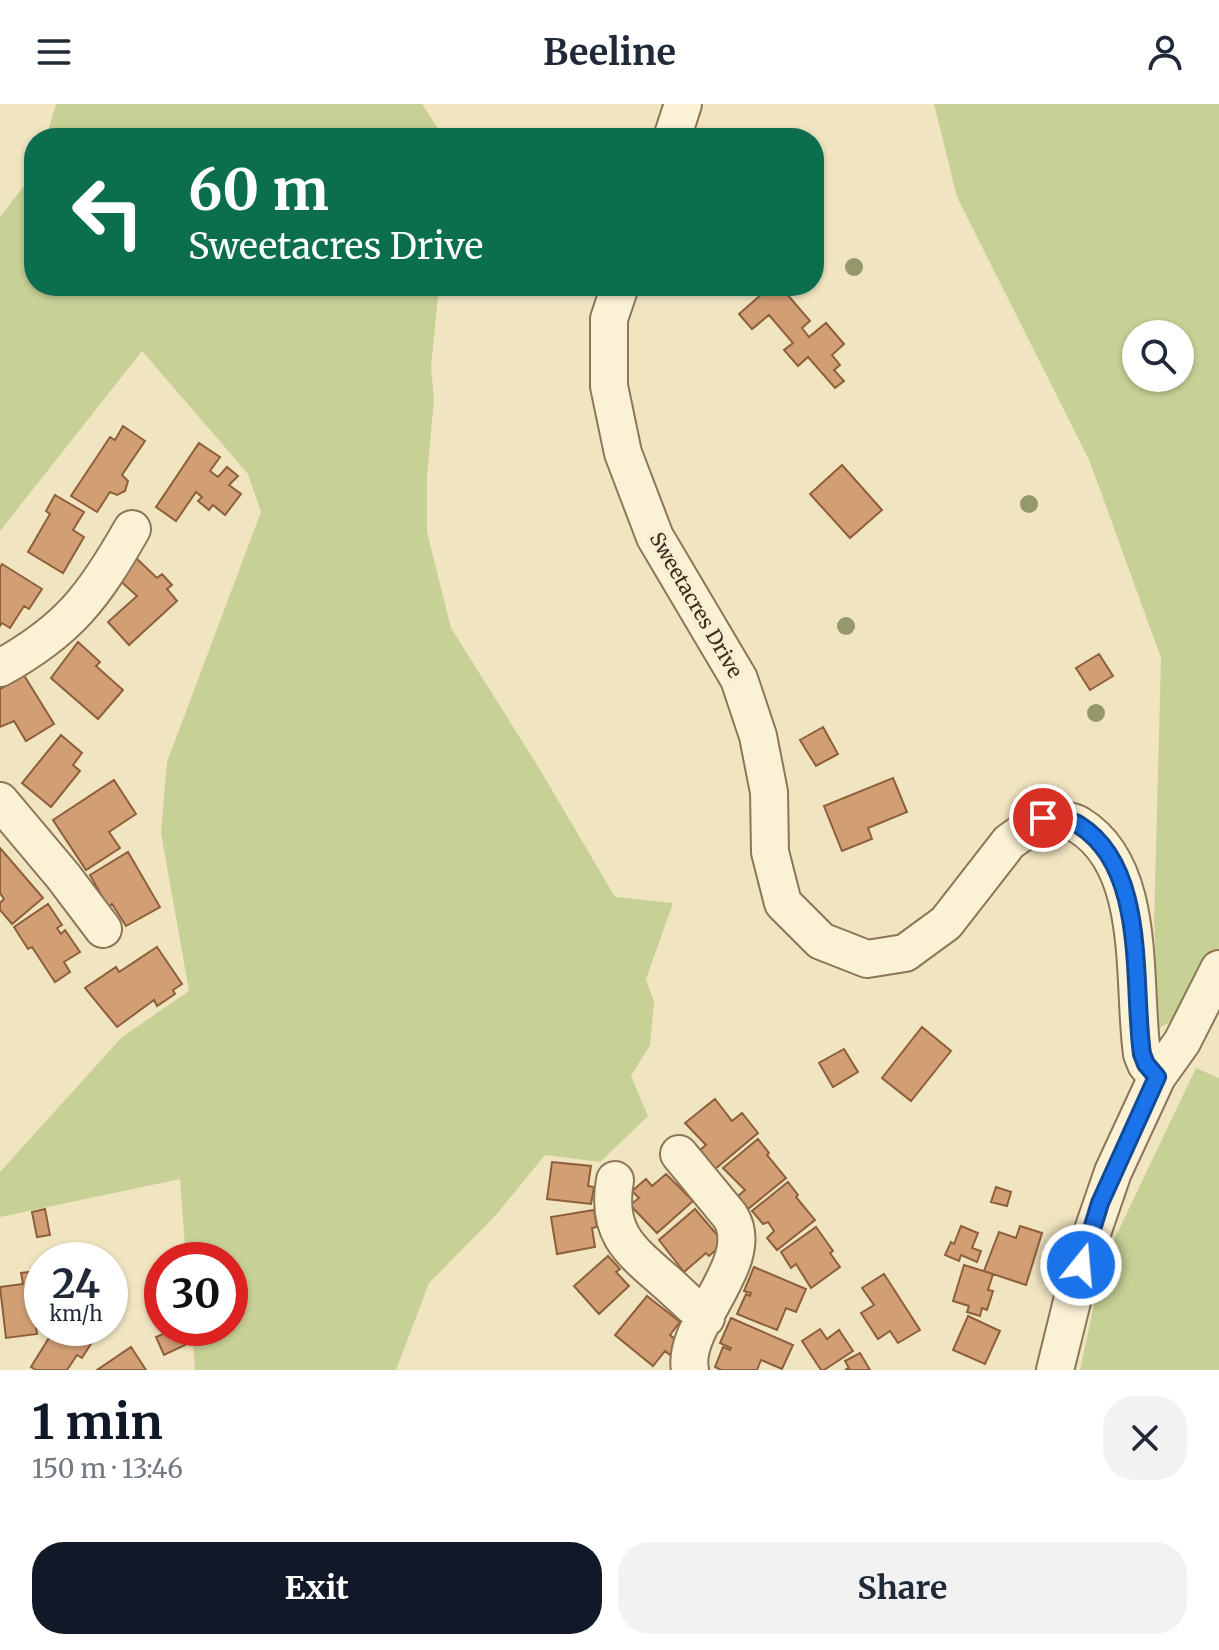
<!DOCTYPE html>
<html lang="en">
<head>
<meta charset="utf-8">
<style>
	:root { --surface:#fff; --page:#f2f2f3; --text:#1f2937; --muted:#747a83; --accent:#111827 }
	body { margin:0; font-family:Merriweather,serif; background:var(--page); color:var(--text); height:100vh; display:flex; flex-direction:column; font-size:30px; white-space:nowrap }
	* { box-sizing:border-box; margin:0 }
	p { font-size:26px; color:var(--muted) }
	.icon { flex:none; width:44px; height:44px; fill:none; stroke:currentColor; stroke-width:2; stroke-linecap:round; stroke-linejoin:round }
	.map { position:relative; height:1266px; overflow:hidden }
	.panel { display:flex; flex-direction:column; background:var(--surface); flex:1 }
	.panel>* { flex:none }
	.hud { position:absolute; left:24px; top:24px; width:800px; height:168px; border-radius:32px; box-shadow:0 2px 6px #0004; background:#0b6e4f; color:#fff; overflow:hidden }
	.tools { position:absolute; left:1122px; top:216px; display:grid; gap:16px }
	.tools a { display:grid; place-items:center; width:72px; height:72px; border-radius:50%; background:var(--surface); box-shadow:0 2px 6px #0004; font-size:40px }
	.speed { position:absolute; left:24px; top:1138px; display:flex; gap:16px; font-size:40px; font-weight:700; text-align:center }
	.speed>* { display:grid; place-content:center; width:104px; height:104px; border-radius:50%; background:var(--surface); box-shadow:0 2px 6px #0004; line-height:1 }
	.speed small { font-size:20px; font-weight:400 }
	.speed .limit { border:12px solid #d22; background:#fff; color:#111 }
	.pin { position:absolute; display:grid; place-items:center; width:68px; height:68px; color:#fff; margin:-34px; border:4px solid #fff; border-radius:50%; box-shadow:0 2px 8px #0007 }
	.me { position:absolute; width:88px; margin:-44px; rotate:17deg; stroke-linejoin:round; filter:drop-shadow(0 0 6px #0008) }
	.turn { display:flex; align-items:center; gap:28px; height:168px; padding:0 32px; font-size:36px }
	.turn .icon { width:104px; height:104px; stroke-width:2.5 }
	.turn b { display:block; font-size:56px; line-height:68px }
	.round { display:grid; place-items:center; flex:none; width:84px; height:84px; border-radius:32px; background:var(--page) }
	.summary { display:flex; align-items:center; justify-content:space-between; height:136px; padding:0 32px }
	h1 { font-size:48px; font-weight:700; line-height:60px; color:var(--accent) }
	.button { display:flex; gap:16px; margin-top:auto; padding:16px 32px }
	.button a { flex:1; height:92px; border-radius:32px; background:var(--accent); color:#fff; font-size:32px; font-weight:700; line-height:92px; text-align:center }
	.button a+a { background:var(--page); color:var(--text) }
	header { display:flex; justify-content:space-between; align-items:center; height:104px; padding:0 32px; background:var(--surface); font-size:36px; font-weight:700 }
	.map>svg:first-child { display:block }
	.green { fill:#c7d095; fill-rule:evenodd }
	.building { fill:#d29f75; stroke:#8d5f3b; stroke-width:2 }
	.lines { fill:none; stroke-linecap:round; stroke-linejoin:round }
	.minor-casing { stroke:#8c7657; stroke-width:40 }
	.minor { stroke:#fbf1d5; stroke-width:36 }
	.tree { fill:#95986a }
	.route-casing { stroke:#114b97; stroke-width:20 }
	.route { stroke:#1a73e8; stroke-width:14 }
	.labels { text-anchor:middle; stroke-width:8; stroke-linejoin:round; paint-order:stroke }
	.street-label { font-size:20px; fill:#3b2d1d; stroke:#f8eed2 }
</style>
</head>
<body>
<header><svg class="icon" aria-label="menu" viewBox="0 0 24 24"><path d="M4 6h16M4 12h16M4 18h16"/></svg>Beeline<svg class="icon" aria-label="person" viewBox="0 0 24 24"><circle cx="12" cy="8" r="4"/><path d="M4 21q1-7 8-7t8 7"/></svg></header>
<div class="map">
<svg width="1219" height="1266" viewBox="0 0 1219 1266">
	<rect width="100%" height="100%" fill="#f1e5c1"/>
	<path class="green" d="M56 0H422L444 34H46Z
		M934 0H1219V858L1176 915 1159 924 1154 820 1161 554 1090 358 957 93ZM1136 230H1180V274H1136Z
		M34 69V182H439L431 263 434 295 427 372V428L451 524 539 664 615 793 673 799 646 875 654 898 650 941 631 972 648 1012 600 1058 545 1051 495 1112 429 1179 396 1266H195L192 1224H230V1156H186L180 1075 0 1113V1068L122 933 189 887 161 729 167 658 261 408 248 370 142 247 0 427V113Z
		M1196 964 1219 974V1266H1080L1103 1159Z"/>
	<path class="building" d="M771 182H780L810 217 802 224 809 233 826 219 844 240 832 251 840 261 834 266 844 277 835 284 808 253 798 262 784 246 793 239 769 211 752 225 739 210Z
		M123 322 145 337 122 371 128 377 125 387 117 391 110 388 97 408 71 392 110 333 115 336Z
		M199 339 220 353 210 367 218 373 227 363 238 372 229 381 241 390 225 411 213 401 209 406 198 397 202 393 196 388 176 417 156 403Z
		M842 361 882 406 850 434 810 390Z
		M55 391 84 408 73 426 84 433 63 469 28 448 50 410 46 407Z
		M136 454 157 474 162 470 172 481 167 485 177 497 129 541 108 518 137 492 117 474Z
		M2 460 42 485 29 505 24 502 10 524 2 519 0 522V464Z
		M78 538 100 558 96 562 123 586 98 615 51 574Z
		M1099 550 1113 572 1090 586 1076 564Z
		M22 568 54 620 26 637 14 617 0 623V585L4 583 3 580Z
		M823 623 838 650 816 662 800 636Z
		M61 631 82 649 73 661 80 667 51 703 22 679Z
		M893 674 907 708 868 724 872 735 842 747 824 702Z
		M114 676 136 710 109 728 120 744 86 766 53 716Z
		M0 744 43 794 12 820 0 806V799L4 795 0 789Z
		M128 748 160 803 126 822 112 800 108 803 90 771Z
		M48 800 62 821 57 824 61 830 65 826 80 848 64 858 70 868 55 878 32 843 28 845 14 823Z
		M157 843 182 880 173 886 175 890 157 902 154 896 117 923 85 884 116 863 119 868Z
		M922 923 951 947 911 997 882 974Z
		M844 945 858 968 833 983 819 959Z
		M715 995 732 1017 742 1009 758 1029 715 1065 700 1046 706 1041 685 1019Z
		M758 1035 769 1049 767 1051 786 1074 748 1105 738 1092 745 1086 723 1064Z
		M552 1058 591 1062 588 1082 594 1083 591 1100 547 1095Z
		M666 1070 693 1097 657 1129 630 1101 639 1094 632 1087 646 1075 652 1082Z
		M788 1078 798 1091 796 1093 815 1116 777 1146 767 1134 774 1127 768 1118 763 1120 752 1107Z
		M996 1083 1011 1088 1007 1102 991 1098Z
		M45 1105 50 1131 37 1133 32 1108Z
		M695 1105 724 1139 709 1152 706 1149 684 1168 659 1136Z
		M594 1106 597 1123 592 1124 595 1143 557 1150 551 1113Z
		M961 1122 978 1129 972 1144 981 1147 977 1158 961 1151 959 1157 945 1151 951 1138 954 1140Z
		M1020 1122 1042 1129 1026 1181 984 1167 999 1128 1016 1134Z
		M816 1123 833 1147 830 1149 840 1163 811 1184 796 1160 791 1164 781 1148Z
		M608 1152 620 1165 616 1168 629 1182 599 1210 574 1182Z
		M964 1161 993 1170 988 1186 993 1187 987 1206 982 1204 980 1212 967 1208 969 1202 953 1197Z
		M754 1163 806 1185 796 1208 786 1204 777 1226 737 1210 746 1190 750 1192 751 1189 744 1187Z
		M39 1167 42 1206 34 1207 37 1230 6 1234 0 1183 23 1180 21 1169Z
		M884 1170 920 1226 898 1239 890 1227 878 1235 861 1209 874 1201 862 1184Z
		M647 1192 680 1218 670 1231 680 1239 670 1251 665 1247 653 1262 615 1231Z
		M968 1212 1000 1227 985 1260 953 1246Z
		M731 1214 793 1241 782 1265 761 1256 757 1266H721L715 1263 723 1243 730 1246 731 1244 720 1239Z
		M55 1224H94L92 1227 97 1230 82 1254 77 1251 67 1266H36L31 1263Z
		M177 1224 185 1241 164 1251 156 1233Z
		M820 1225 827 1235 839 1226 853 1247 824 1266H821L802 1237Z
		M131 1243 146 1266H97Z
		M860 1249 870 1266H845L849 1264 845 1257Z"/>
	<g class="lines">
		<g class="minor-casing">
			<path id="minor" d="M672 34 683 0
				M620 182 609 215V282L623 349 655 433 739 575 758 632 769 688 770 748 783 799 821 837 867 855 905 849 946 819 1009 738 1043 714C1054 716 1070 715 1079 721 1148 763 1132 880 1142 950L1146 960 1157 973
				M0 564C69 526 94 492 132 425
				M0 697 63 772 103 825
				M679 1050 730 1112C759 1158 681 1220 690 1266
				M615 1076C606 1127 628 1145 664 1176 678 1188 691 1202 706 1214
				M1055 1266 1081 1161 1113 1068 1157 973 1182 938 1219 865"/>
		</g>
		<use href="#minor" class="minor"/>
	</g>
	<g class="tree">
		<circle cx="854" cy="163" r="9"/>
		<circle cx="1029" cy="400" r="9"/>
		<circle cx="846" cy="522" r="9"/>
		<circle cx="1096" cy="609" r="9"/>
	</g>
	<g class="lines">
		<g class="route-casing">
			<path id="route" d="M1043 714C1054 716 1070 715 1079 721 1148 764 1132 880 1142 950L1146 960 1157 973 1100 1099 1081 1161"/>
		</g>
		<use href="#route" class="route"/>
	</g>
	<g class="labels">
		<g class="street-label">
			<text transform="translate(696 501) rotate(60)" y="7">Sweetacres Drive</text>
		</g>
	</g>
</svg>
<div class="tools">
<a><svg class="icon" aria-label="search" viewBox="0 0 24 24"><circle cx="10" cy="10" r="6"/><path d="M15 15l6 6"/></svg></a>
</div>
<div class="speed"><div>24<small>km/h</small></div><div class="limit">30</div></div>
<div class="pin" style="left:1043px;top:714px;background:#d93025"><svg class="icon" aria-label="arrive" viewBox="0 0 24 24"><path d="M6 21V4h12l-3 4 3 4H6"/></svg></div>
<svg class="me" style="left:1081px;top:1161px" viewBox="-20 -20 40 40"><circle r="17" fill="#1a73e8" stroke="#fff" stroke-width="3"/><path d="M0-11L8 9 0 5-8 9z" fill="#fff"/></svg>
<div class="hud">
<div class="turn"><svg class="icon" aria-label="left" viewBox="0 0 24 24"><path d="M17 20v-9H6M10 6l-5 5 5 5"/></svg><div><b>60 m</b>Sweetacres Drive</div></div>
</div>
</div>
<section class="panel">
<div class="summary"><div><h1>1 min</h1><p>150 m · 13:46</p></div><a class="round"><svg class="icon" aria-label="close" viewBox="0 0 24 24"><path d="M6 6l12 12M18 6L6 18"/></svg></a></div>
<div class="button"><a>Exit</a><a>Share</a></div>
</section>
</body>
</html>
